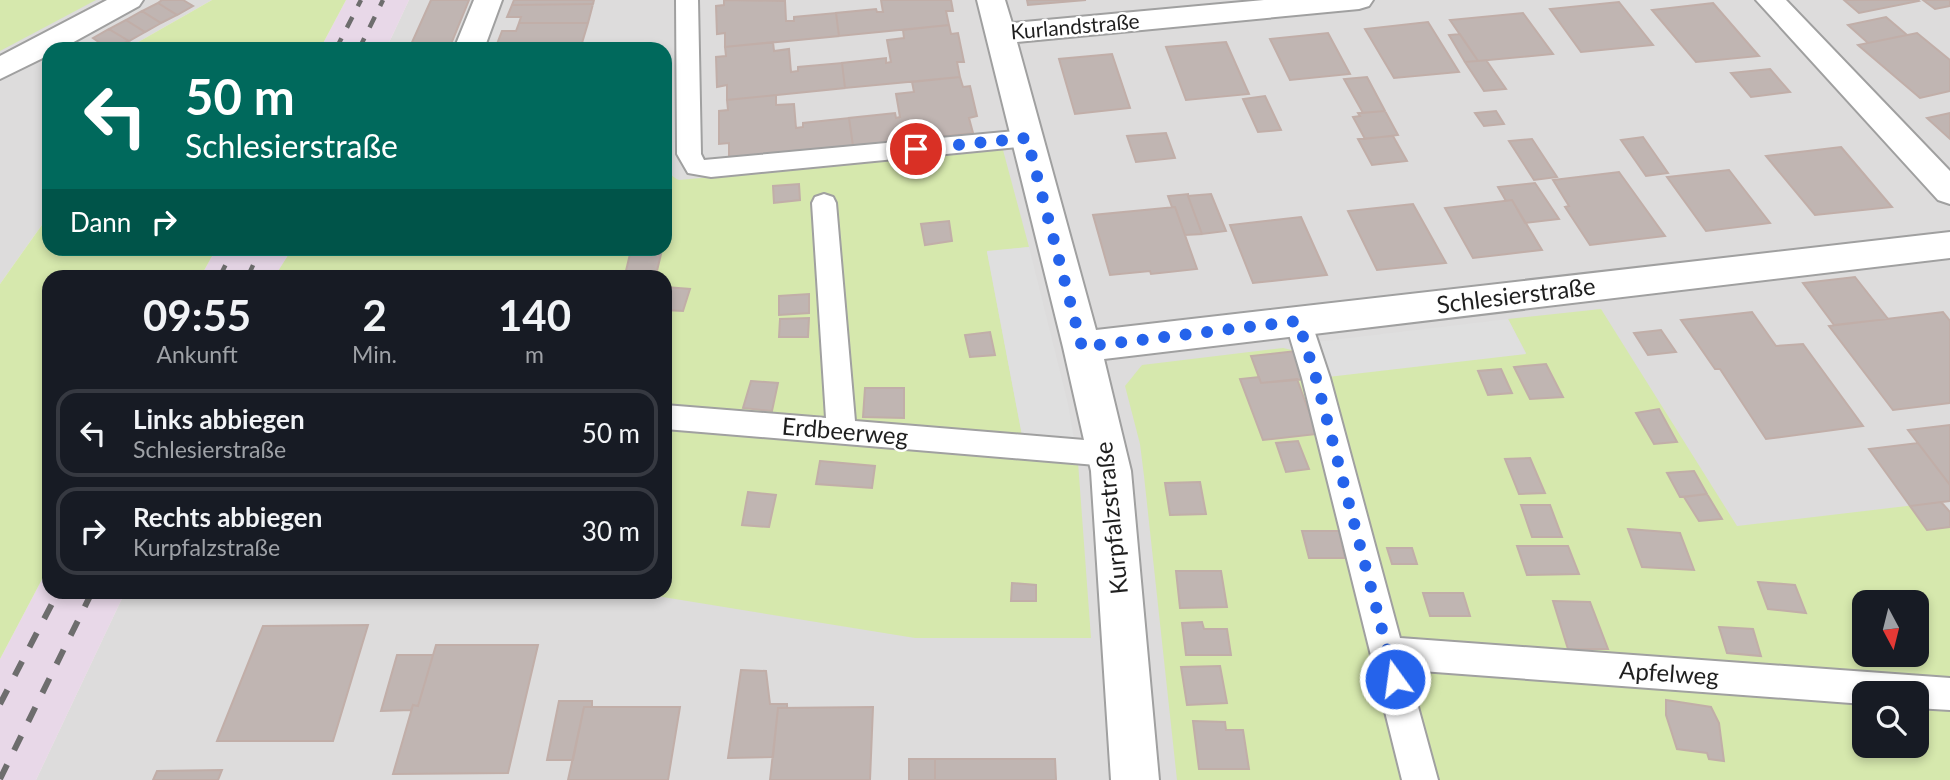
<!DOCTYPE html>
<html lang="de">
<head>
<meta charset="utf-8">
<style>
	:root { --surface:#171b24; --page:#242831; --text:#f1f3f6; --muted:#9ea1a6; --line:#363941 }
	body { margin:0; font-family:Lato,sans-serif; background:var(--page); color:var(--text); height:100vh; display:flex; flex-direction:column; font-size:26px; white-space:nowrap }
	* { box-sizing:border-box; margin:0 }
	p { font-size:23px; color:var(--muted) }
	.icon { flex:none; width:38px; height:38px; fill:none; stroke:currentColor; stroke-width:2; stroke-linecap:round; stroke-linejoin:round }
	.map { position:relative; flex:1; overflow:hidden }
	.side { position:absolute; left:42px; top:270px; width:630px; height:329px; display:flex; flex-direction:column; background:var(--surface); border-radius:21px; box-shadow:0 4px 10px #0003 }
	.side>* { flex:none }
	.top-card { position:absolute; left:42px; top:42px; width:630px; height:214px; border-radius:21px; box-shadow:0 4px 10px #0003; background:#00695c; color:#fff; overflow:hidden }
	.needle { width:46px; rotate:173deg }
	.tools { position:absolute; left:1852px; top:590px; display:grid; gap:14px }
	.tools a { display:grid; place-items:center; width:77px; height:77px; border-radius:14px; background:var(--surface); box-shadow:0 4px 10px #0003; font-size:35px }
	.pin { position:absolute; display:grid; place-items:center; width:60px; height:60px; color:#fff; margin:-30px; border:4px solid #fff; border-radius:50%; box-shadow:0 2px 7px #0007 }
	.me { position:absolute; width:77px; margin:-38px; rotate:346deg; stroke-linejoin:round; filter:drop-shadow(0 0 5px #0008) }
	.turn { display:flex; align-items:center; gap:24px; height:147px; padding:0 28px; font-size:32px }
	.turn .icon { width:91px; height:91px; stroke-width:2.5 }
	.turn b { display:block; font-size:49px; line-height:60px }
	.then { display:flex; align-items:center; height:66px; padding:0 28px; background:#0003; gap:14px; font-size:26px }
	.eta { display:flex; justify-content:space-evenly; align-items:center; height:119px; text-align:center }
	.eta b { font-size:42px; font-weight:700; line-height:49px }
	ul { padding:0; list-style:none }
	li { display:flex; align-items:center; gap:21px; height:88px; margin:0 14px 10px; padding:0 14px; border:4px solid var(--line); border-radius:21px }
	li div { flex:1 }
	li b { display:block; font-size:26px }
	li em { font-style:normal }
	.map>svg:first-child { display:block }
	.residential { fill:#dddcdc; fill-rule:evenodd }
	.industrial { fill:#e8d8e8 }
	.grass { fill:#d6e8ad; fill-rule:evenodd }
	.parking { fill:#dfdfdf }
	.building { fill:#c0b5b2; stroke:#c1aea8; stroke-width:2 }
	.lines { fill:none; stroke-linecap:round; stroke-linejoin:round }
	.service-casing { stroke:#a0a0a0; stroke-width:4 }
	.minor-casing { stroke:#a0a0a0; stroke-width:4 }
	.service { fill:#fff; fill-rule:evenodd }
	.minor { fill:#fff; fill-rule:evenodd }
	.rail-far1 { stroke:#6d6d6d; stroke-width:4.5; stroke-dasharray:12 12; stroke-linecap:butt }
	.rail { stroke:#6d6d6d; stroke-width:6; stroke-dasharray:16 16; stroke-linecap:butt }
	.route { stroke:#2563eb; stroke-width:12; stroke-dasharray:0 21.6 }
	.labels { text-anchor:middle; stroke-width:5; stroke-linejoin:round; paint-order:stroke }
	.far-street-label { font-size:21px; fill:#1f1f1f; stroke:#fff }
	.street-label { font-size:24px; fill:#1f1f1f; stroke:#fff }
</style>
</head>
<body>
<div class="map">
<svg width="1950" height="780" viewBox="0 0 1950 780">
	<rect width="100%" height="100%" fill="#efeae5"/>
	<path class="residential" d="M0 0H212L126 49H49V215L0 284Z
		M409 0H1950V780H36L125 592H665V276H275L292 249 665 248V49H386ZM1864 602H1916V654H1864ZM1864 693H1916V746H1864Z"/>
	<path class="industrial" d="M346 0H409L386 49H320Z
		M216 249H292L275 276H201Z
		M49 566V592H125L36 780H0V659Z"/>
	<path class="grass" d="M0 0H96L0 51Z
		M212 0H346L320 49H126Z
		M665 148C666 163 664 173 679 180L1003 150 1029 247 987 252 1024 446 1078 462 1091 638H915L632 592H665V276H275L292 249 665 248Z
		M49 215V248L216 249 201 276H49V566L0 659V284Z
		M1601 309 1737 526 1941 502 1950 512V780H1177L1144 476 1140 444 1125 386 1142 365 1283 348 1296 351 1526 353 1508 319ZM1864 602H1916V654H1864ZM1864 693H1916V746H1864Z"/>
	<path class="parking" d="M1029 247 1068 404 1074 439 1022 435 987 251Z
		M1508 319 1526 354 1328 377 1316 342Z"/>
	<path class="building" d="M162 0H183L193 6 177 15 158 3Z
		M431 0H469L449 49H409Z
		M514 0H594L593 4 512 5Z
		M724 0 785 1 786 21H794V17L836 13 839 36 725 47V33L717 34 716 6 724 5Z
		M881 0H951L953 11H946L949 25 839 36 836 13 876 9 877 12H883Z
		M1027 0H1086L1028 5Z
		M1844 0H1918L1919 1 1859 13Z
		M1923 0H1950V6L1935 9Z
		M1619 2 1653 45 1581 52 1550 9Z
		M158 3 177 15 161 23 142 11Z
		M1713 3 1759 56 1696 62 1652 10Z
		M593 4 588 23H519L521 17H507L512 5Z
		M142 11 161 23 145 32 126 20Z
		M1523 13 1553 54 1478 61 1450 20Z
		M1886 17 1907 35 1868 43 1848 25Z
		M126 20 145 32 129 41 109 29Z
		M1428 22 1459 72 1394 78 1365 29Z
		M519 23H588L582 43 497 44 502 31H516Z
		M949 25 951 34 958 33 964 62H957L960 77 845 88 842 63 886 58V63L891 62 887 40 904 38 903 30Z
		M109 29 129 41 109 49 93 38Z
		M1328 33 1350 74 1290 80 1270 39Z
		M1917 33 1950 60V91L1920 98 1858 45Z
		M1460 34 1478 61 1465 62 1449 35Z
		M773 42 774 51 789 49 791 72 798 71V67L842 63 845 88 727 100V85L717 87 716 57 726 56 725 47Z
		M1226 42 1249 94 1186 100 1166 47Z
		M582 43 580 49H495L497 44Z
		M1112 54 1130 108 1075 114 1059 59Z
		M1486 60 1506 89 1484 91 1465 62Z
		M1770 69 1790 92 1751 97 1731 73Z
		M960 77 963 87 970 86 977 116 969 118 973 133 853 146 849 118 895 113 896 118 900 117 896 94 914 92 912 82Z
		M1367 77 1385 111 1363 113 1344 79Z
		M776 95V105L794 104 796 128 803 127V123L849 118 853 146 729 159V143L719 144V111L728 110 727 100Z
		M1265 96 1281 130 1258 132 1243 99Z
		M1385 111 1398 135 1365 139 1353 117 1360 116 1358 113Z
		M1496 111 1504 124 1484 126 1475 113Z
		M1950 113V139L1927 118Z
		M1166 133 1175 158 1136 162 1127 136Z
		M1393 136 1407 161 1372 165 1358 139Z
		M1643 137 1668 173 1646 176 1621 140Z
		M1532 139 1557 177 1534 180 1509 141Z
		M1841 147 1892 207 1815 215 1766 156Z
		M1729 170 1770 223 1706 231 1667 177Z
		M1619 172 1665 236 1590 245 1565 207 1569 206 1553 180Z
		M1535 183 1559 219 1525 223 1512 200 1506 201 1498 187Z
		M799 184 800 200 774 203 773 186Z
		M1188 194V196L1202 234 1185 235 1175 207H1172L1168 196Z
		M1211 194 1226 231 1202 234 1188 196Z
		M1512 200 1542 250 1473 258 1445 208Z
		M1413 204 1446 263 1377 270 1348 211Z
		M1175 207 1197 269 1151 274 1150 271 1110 275 1093 215Z
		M1301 217 1327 275 1253 283 1230 225Z
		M949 221 952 241 925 245 921 224Z
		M474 248H497L495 254 472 255Z
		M630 254H661L656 275H625Z
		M1855 277 1888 319 1834 325 1803 283Z
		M665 287 690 289 683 311 665 310Z
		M809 294V313L779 315V296Z
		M1752 312 1776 346 1803 344 1863 426 1766 439 1720 369H1715L1681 320Z
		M1943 312 1950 321V403L1893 410 1829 326Z
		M809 318 808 337H779L780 319Z
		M1661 330 1676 352 1648 355 1634 333Z
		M990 332 995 355 970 357 965 335Z
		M1296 351 1307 379 1261 383 1251 356Z
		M1546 364 1563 397 1530 399 1514 367Z
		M1501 369 1512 393 1488 395 1478 371Z
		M1259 377 1261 383 1297 379 1317 434 1263 440 1240 379Z
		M751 381 778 383 772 411 743 408Z
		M865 388H904V418L863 417Z
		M1659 409 1677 442 1654 444 1636 413Z
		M1950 425V485L1908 430Z
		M1298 441 1309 469 1286 472 1276 443Z
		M1918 443 1950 485V501L1910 506 1869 449Z
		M1530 458 1545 493 1519 494 1505 459Z
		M820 461 875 466 872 488 816 484Z
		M1694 471 1707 494 1680 497 1667 473Z
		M1200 482 1206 514 1170 515 1165 483Z
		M748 492 776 495 769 527 742 525Z
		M1707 494 1722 519 1699 521 1684 497Z
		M1941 502 1950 512V527L1927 530 1910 506Z
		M1521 505H1550L1562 537H1532Z
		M1628 529 1680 533 1694 570 1642 567Z
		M1302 531H1339L1345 558H1309Z
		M1517 546H1568L1579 574 1527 575Z
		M1387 548H1412L1417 564H1392Z
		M1176 571H1221L1227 607 1180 608Z
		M1758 582 1795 585 1806 613 1768 609Z
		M1012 583 1036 585V601H1011Z
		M1423 593H1463L1470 616H1430Z
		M1553 601 1590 602 1608 649H1568Z
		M1202 622 1204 629H1227L1231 655H1186L1182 623Z
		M368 625 333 741H217L263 626Z
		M1719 627 1753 629 1761 656 1727 653Z
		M436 645H538L508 773 393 774 413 705 418 706Z
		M397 655H433L418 706 413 705 411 710 381 711Z
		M1220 666 1227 703 1187 705 1181 667Z
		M741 670 766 671 770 704H787V708H778L773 757 728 758Z
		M1666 700 1711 707 1719 723 1724 761 1709 759 1707 753 1677 749 1666 715Z
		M559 701H592V707H584L573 760H547Z
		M584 707H680L668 780H568Z
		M873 707 870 780H770L778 708Z
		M1193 721 1225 722 1226 730H1243L1249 769H1199Z
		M909 759H935V780H909Z
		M935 759H1055L1056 780H935Z
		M222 770 218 780H153L157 771Z"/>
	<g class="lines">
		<g class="service-casing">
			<path id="service" d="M676 0H698L701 154 704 160 1027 130 1035 132 1039 138 1035 144 1027 146 711 177 688 173 677 154Z
				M824 194 833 197 836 203 855 421 1108 442 1118 445 1123 454 1118 463 1108 466 665 429V405L826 418 812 203 815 197Z
				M1298 311 1307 314 1311 321 1330 378 1400 638 1950 678V710L1916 708V693H1864V704L1408 670 1438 780H1402L1302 378 1285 321 1289 314Z"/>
		</g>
		<g class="minor-casing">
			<path id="minor" d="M107 0H143L139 6 61 49H49V55L0 79V56Z
				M474 0H502L484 49H454Z
				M977 0H1005L1012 23 1264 0H1373L1369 6 1359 9 1017 42 1096 330 1950 232V258L1104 359 1131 471 1159 780H1111L1091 471 1063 347Z
				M1756 0H1786L1950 171V204L1938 200Z"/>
		</g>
		<use href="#service" class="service"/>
		<use href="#minor" class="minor"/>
		<path class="rail-far1" d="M336 49 361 0
			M359 49 383 0
			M220 276 234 248
			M248 276 261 248"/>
		<path class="rail" d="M0 704 58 592
			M0 779 92 592"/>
	</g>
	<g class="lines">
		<path class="route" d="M916 149 1027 138 1082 347 1298 321 1316 378 1395 679"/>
	</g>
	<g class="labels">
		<g class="far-street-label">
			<text transform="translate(1075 27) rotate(-5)" y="7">Kurlandstraße</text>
		</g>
		<g class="street-label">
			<text transform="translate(1516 296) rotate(-7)" y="8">Schlesierstraße</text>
			<text transform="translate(845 432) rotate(5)" y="8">Erdbeerweg</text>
			<text transform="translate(1112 518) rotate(-96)" y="8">Kurpfalzstraße</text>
			<text transform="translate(1669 674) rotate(4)" y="8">Apfelweg</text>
		</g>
	</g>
</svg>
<div class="tools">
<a><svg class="needle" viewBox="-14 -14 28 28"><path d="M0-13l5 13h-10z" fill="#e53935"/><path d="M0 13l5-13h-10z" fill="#9ea1a6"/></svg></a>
<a><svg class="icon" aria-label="search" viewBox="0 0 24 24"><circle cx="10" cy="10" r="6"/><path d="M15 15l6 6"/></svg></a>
</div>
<div class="pin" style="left:916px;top:149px;background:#d93025"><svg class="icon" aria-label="arrive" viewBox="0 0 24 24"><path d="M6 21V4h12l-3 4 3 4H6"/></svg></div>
<svg class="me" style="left:1395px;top:679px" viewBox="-20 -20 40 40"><circle r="17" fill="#2563eb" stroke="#fff" stroke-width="3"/><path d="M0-11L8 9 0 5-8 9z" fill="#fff"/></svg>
<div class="top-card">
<div class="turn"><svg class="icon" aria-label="left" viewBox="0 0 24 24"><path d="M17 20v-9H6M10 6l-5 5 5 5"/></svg><div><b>50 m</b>Schlesierstraße</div></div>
<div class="then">Dann<svg class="icon" aria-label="right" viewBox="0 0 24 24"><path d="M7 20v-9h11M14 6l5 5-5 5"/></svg></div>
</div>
<section class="side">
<div class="eta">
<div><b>09:55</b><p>Ankunft</p></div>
<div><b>2</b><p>Min.</p></div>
<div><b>140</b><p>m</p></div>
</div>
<ul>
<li><svg class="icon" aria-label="left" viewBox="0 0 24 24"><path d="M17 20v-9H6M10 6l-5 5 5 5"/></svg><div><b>Links abbiegen</b><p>Schlesierstraße</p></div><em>50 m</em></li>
<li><svg class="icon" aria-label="right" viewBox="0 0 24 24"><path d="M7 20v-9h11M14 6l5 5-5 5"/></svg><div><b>Rechts abbiegen</b><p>Kurpfalzstraße</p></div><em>30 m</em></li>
</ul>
</section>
</div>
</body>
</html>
